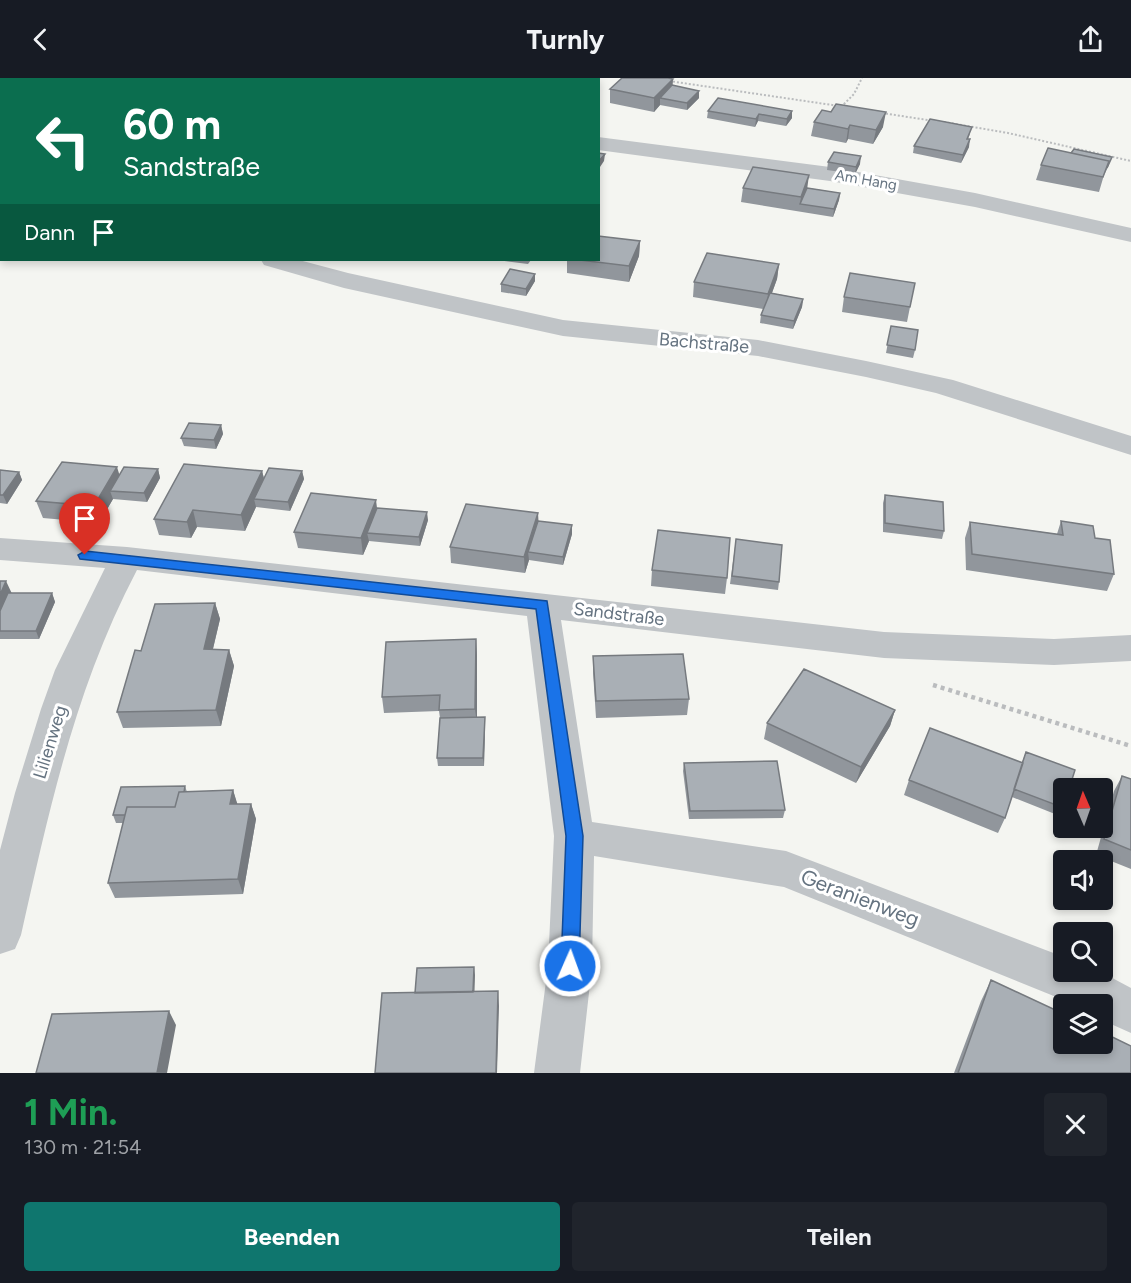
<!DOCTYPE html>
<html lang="de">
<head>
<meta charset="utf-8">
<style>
	:root { --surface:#171b24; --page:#20242c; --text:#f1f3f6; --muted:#9ea1a6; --accent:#0f766e }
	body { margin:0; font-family:Figtree,sans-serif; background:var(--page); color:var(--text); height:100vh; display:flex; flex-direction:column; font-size:22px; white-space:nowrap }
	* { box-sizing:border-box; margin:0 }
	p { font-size:20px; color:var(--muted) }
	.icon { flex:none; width:33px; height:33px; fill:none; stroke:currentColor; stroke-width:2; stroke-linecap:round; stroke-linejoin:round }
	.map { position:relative; height:995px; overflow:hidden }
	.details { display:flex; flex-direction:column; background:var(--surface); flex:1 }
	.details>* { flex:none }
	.hud { position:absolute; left:0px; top:0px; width:600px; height:183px; box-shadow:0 3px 9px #0003; background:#0b6e4f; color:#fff; overflow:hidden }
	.needle { width:39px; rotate:358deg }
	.tools { position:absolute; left:1053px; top:700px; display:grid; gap:12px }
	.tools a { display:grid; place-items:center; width:60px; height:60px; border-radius:6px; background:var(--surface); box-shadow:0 3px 9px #0003; font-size:30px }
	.pin { position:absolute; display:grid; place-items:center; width:51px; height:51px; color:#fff; margin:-62px -26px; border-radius:50% 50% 50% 0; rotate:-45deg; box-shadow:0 0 6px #0007 }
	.pin .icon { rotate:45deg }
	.me { position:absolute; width:66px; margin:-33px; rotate:2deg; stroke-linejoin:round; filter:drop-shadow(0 0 4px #0008) }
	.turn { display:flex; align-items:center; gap:21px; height:126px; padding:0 24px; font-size:27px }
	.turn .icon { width:78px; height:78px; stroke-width:2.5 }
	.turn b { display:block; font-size:42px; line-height:51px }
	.then { display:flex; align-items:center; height:57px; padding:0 24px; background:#0003; gap:12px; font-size:22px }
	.round { display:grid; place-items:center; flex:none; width:63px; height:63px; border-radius:6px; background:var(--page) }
	.summary { display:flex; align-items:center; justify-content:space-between; height:102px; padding:0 24px }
	h1 { font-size:36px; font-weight:700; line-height:45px; color:#1e9e55 }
	.primary-button { display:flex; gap:12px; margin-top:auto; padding:12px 24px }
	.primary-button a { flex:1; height:69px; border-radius:6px; background:var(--accent); color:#fff; font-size:24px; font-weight:700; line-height:69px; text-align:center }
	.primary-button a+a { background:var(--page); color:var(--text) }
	header { display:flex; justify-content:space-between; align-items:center; height:78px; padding:0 24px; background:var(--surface); font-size:27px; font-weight:700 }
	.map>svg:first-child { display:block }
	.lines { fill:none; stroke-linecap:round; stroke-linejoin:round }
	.path-far1 { stroke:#babcbe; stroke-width:2; stroke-dasharray:2 2; stroke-linecap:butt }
	.path { stroke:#babcbe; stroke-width:4.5; stroke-dasharray:4 4; stroke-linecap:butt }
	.minor { fill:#c0c4c7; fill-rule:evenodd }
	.wall { fill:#91969c }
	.shaded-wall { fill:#767a7f }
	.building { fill:#a9afb5; stroke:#767a7f; stroke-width:1.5 }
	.route { fill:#1a73e8; stroke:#114b97; stroke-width:1.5 }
	.labels { text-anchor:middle; stroke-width:6; stroke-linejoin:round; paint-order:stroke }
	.far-street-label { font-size:15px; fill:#657380; stroke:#fff }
	.street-label { font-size:18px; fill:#657380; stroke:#fff }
	.near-street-label { font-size:21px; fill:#657380; stroke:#fff }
</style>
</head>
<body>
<header><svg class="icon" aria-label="back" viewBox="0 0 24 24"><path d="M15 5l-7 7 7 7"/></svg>Turnly<svg class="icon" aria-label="share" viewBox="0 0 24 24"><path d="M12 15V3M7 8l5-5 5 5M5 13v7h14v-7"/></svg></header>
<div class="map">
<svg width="1131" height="995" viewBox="0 0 1131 995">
	<rect width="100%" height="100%" fill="#f4f5f1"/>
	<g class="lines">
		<path class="path-far1" d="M669 3 839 28
			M841 29 854 16 862 0
			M882 35 934 43
			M944 44 1008 55 1131 83"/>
		<path class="path" d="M933 607 1131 668"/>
		<path class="minor" d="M319 0H343L344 2H320Z
			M598 59 830 89 975 115 1131 150V164L975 129 830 103 598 72Z
			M0 88 2 89V103L0 102Z
			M261 182H299L348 195 563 242 758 262 866 283 953 302 1131 358V377L936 315 866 299 758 278 563 258 344 210 264 187Z
			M0 460 127 469 884 554 1054 561 1131 557V583L1054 587 884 580 561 542 592 744 786 773 1064 879V894H1101L1131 910V955L1102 942V927H1076L784 809 594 778 592 888 580 995H534L548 888 554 758 527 538 137 492C75 610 50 729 21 857L15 871 0 876V772L15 715 41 631 55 592 105 490 0 482Z"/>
	</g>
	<path class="wall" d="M673 1 672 7 699 20 687 32 660 27 654 34 610 25V11Z
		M708 33H792V40L786 48 758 43 755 49 707 40Z
		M814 44 883 49 873 66 848 61 846 65 811 58Z
		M970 56 968 61 969 69 961 85 913 75 914 68Z
		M828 84 860 86 855 96 827 92Z
		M1041 87H1109L1104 97 1099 114 1036 102Z
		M743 110H808L840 115 839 122 833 139 741 124Z
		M640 163 639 178 629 204 567 195V182H598Z
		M497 182H531L528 186Z
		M779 186 777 201 772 215 803 221 802 229 793 251 760 245 761 237 763 231 693 219 694 204Z
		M535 196V203L526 218 501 214V206Z
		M844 219 910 229 907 244 842 234Z
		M891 248 915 272 913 280 886 275Z
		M221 347 223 356 216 371 184 368 181 360Z
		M158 391 160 400 147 424 113 421 99 445 43 440 36 423 119 397Z
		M0 392 19 394 22 402 7 426 0 425Z
		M262 393 264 400 302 393 304 401 290 433 256 429 245 453 197 449 191 460 159 457 154 441Z
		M885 417 944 453 942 461 883 454V425Z
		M377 430 428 442 420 468 369 463 363 477 298 470 294 454Z
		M1061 443 1095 460 1114 496 1107 513 966 492 965 460 970 444 1057 456Z
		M572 447V456L563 487 529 482 525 495 451 485 450 469Z
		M736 461 779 504 778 512 730 506Z
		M652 492 727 500 725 516 651 508Z
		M0 503 11 515H52L55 524 39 561H0Z
		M215 525 220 541 213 571 229 572 234 588 221 648 123 650 117 634 141 573Z
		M476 561 477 578V639L485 647 484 688H438L437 680 440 640 439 633 384 635 382 619Z
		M593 578 689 621 687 637 596 640 593 594Z
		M895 632 890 648 856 705 764 661 767 645Z
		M1026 674 1064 730 1060 738 1012 719 1005 740 998 755 904 717 909 702 1022 684Z
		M684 685 785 732 783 740 689 741 683 693Z
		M1122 698 1131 701V791L1096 777 1114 713Z
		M185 708 187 714 233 712 237 726H251L256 741 243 816 115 820 108 805 123 745H116L113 737Z
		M991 902 1131 995H954L981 923Z"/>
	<path class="shaded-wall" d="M673 1 672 15 660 20V27L654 34V20Z
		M699 13V20L687 32V25Z
		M2 25V41L0 42V26Z
		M792 33V40L786 48 787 41Z
		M886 34 883 49 873 66 876 52Z
		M759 36 758 43 755 49 756 41Z
		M850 47 848 61 846 65 848 51Z
		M970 61 969 69 961 85 963 77Z
		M605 76 604 83 598 92V84Z
		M861 78 860 86 855 96 856 89Z
		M809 97 807 112 800 126 801 119Z
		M840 115 839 122 833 139 834 131Z
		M2 120V138L0 139V121Z
		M0 150H2V159L0 160Z
		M640 163 639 178 629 204V188Z
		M779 186 777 201 766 231 768 216Z
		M535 196V203L526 218V211Z
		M803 221 802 229 793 251 794 243Z
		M221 347 223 356 216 371 214 362Z
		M117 389 122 405 110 413 113 421 99 445 94 428Z
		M158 391 160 400 147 424 144 415Z
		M262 393 266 409 254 421 256 429 245 453 241 437Z
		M302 393 304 401 290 433 288 424Z
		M19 394 22 402 7 426 3 417Z
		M376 422 378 438 367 455 369 463 363 477 361 460Z
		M193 432 197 449 191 460 187 444Z
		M427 434 428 442 420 468 419 459Z
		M538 435 539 451 528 474 529 482 525 495 524 479Z
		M572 447V456L563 487V479Z
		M6 503 14 520 0 551V517Z
		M52 515 55 524 39 561 36 553Z
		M215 525 220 541 209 587 204 571Z
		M476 561 477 578V647L475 631Z
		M229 572 234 588 221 648 216 632Z
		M895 632 890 648 856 705 861 689Z
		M485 639V647L484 688 483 680Z
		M233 712 238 728 230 726Z
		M251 726 256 741 243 816 238 801Z
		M474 889 475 897 474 929 473 921Z
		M498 913 499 928 497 995H496Z
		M169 933 176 947 167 995H157Z"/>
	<path class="building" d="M256 0H298L304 2H253Z
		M622 0H668L673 1 654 20 610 11Z
		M0 5H2V25L0 26Z
		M672 7 699 13 687 25 660 20Z
		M718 20 792 33 787 41 759 36 756 41 708 33Z
		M836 26 886 34 876 52 850 47 848 51 814 44 822 32 831 34Z
		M930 41 972 49 967 61H970L963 77 914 68Z
		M1048 70 1109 83 1103 99 1041 87Z
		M1074 71 1112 79 1107 90 1109 83 1071 75Z
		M834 74 861 78 856 89 828 84Z
		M598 75 605 76 598 84Z
		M753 89 809 97 801 119 743 110Z
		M0 104 2 105V120L0 121Z
		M807 110 840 115 834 131 800 126Z
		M2 128V150H0V129Z
		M598 158 640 163 629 188 580 182H598Z
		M707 175 779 186 768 216 694 204Z
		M510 191 535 196 526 211 501 206Z
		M850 195 915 205 910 229 844 219Z
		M770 215 803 221 794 243 761 237Z
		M891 248 918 252 915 272 887 267Z
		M189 345 221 347 214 362 181 360Z
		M62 384 117 389 94 428 36 423Z
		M184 386 262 393 241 437 193 432 187 444 154 441Z
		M124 389 158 391 144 415 110 413Z
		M269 390 302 393 288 424 254 421Z
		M0 392 19 394 3 417H0Z
		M311 415 376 422 361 460 294 454Z
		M885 417 943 424 944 453 885 445Z
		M466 426 538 435 524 479 450 469Z
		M377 430 427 434 419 459 367 455Z
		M538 443 572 447 563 479 528 474Z
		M1061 443 1093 448 1095 460 1110 462 1114 496 972 476 970 444 1063 457Z
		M658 452 730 460 727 500 652 492Z
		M736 461 782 467 779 504 732 498Z
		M0 503H6L0 517Z
		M8 515H52L36 553H0V533Z
		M215 525 204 571 229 572 216 632 117 634 135 572 141 573 155 526Z
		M476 561 475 631 439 632 440 617 382 619 386 564Z
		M683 576 689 621 596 623 593 578Z
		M804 591 895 632 861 689 767 645Z
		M485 639 483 680H437L440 640Z
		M930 650 1023 685 1005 740 909 702Z
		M1026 674 1075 692 1069 711H1064V730L1014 711Z
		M777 683 785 732 690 733 684 685Z
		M1122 698 1131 701V772L1104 761Z
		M185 708 184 714H179L175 729H127L125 737H113L121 709Z
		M233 712 230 726H251L238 801 108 805 127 729H175L179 714Z
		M474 889 473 914 415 915 417 890Z
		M991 902 1064 936V966H1102V954L1131 968V995H958Z
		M498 913 496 995H375L382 915Z
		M169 933 157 995H36L52 936Z"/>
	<path class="route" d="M85 473 547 523 583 758 579 888 576 894 570 896 563 894 561 888 566 758 536 531 80 481 78 477Z"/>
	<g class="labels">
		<g class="far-street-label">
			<text transform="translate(866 102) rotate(10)" y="5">Am Hang</text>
		</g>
		<g class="street-label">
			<text transform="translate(704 265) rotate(5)" y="6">Bachstraße</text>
			<text transform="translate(619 536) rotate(7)" y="6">Sandstraße</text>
			<text transform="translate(50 664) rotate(-73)" y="6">Lilienweg</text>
		</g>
		<g class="near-street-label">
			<text transform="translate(860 820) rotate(21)" y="7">Geranienweg</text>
		</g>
	</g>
</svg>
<div class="tools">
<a><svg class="needle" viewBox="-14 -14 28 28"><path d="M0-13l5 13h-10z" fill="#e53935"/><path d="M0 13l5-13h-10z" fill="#9ea1a6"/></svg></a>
<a><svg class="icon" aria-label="sound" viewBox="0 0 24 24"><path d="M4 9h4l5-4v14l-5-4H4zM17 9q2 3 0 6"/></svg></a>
<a><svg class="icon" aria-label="search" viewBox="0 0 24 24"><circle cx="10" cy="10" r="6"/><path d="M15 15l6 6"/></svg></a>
<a><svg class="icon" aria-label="layers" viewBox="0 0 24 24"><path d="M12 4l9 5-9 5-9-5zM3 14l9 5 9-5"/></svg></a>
</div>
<div class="pin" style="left:85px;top:477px;background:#d93025"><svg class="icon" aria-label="arrive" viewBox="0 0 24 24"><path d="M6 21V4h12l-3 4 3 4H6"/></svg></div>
<svg class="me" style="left:570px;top:888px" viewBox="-20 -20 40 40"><circle r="17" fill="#1a73e8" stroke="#fff" stroke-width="3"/><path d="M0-11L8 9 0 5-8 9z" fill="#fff"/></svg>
<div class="hud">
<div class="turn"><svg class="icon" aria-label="left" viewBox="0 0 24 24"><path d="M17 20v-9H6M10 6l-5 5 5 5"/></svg><div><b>60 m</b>Sandstraße</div></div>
<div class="then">Dann<svg class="icon" aria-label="arrive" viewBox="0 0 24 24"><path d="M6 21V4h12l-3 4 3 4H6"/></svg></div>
</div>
</div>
<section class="details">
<div class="summary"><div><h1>1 Min.</h1><p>130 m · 21:54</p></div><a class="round"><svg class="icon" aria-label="close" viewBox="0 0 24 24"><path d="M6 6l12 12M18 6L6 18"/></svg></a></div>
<div class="primary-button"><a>Beenden</a><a>Teilen</a></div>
</section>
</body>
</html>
